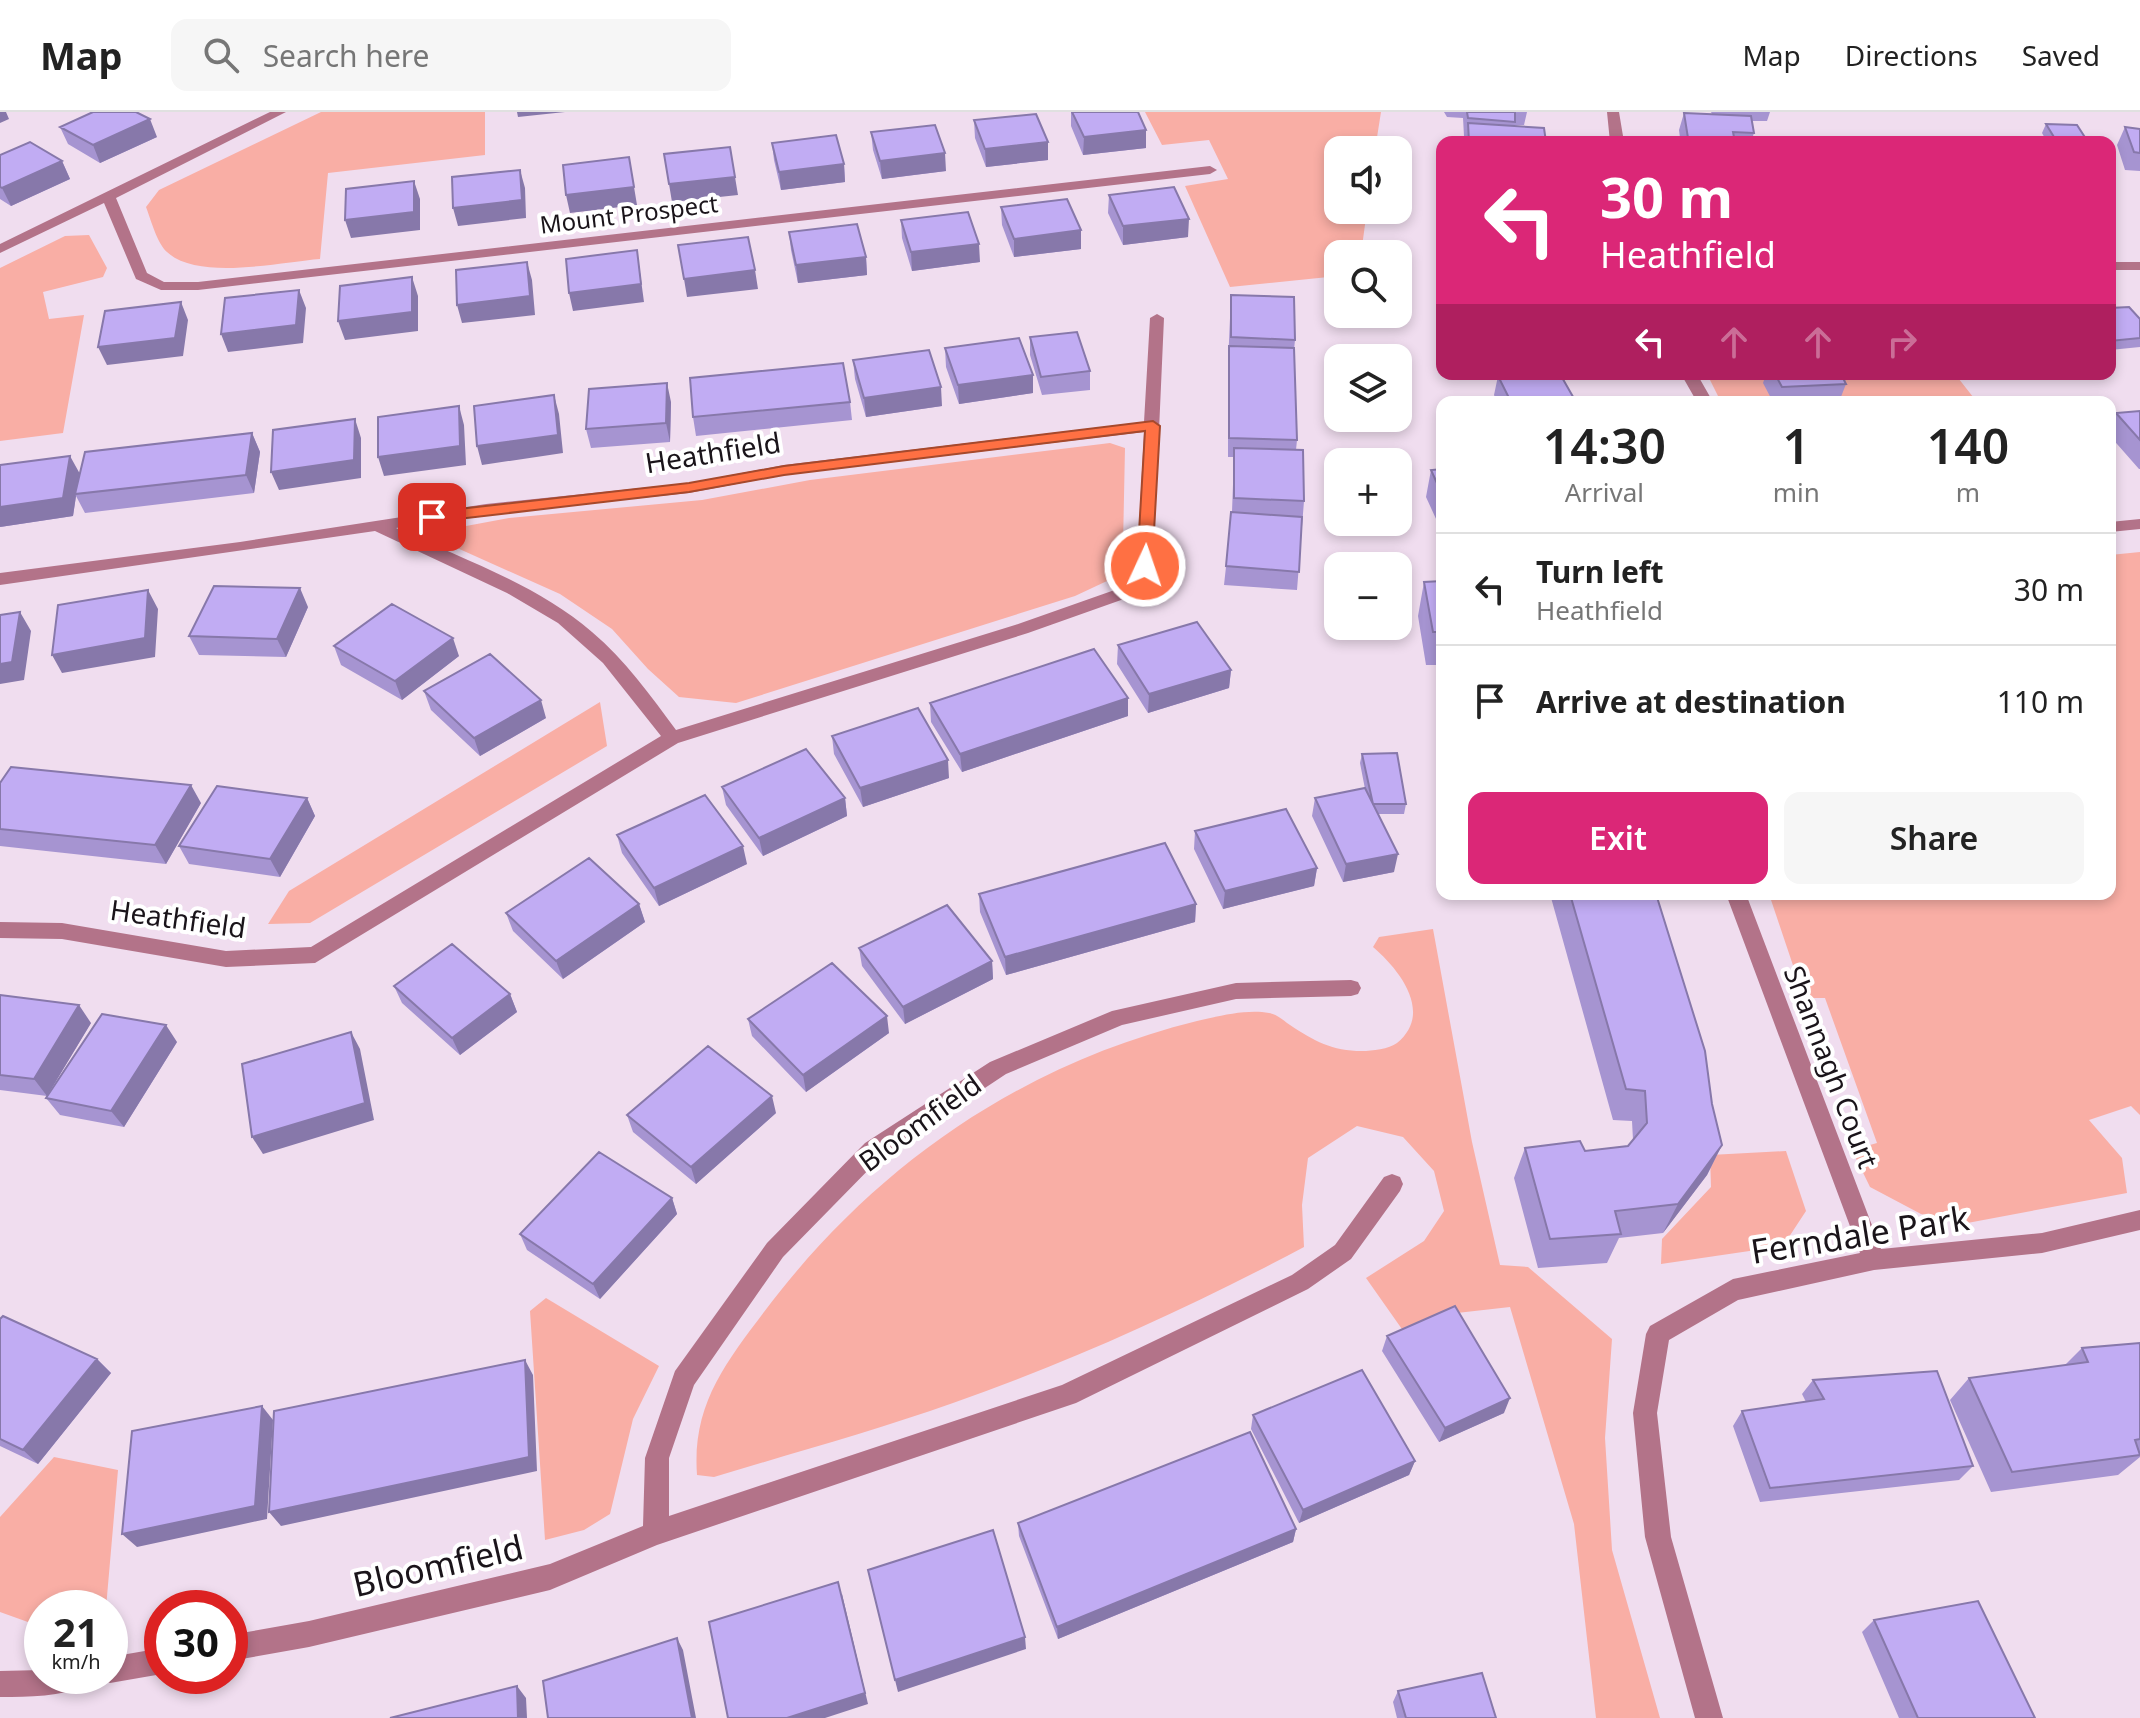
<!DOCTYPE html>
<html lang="en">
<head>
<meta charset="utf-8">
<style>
	:root { --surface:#fff; --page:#f6f6f6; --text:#222; --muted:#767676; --line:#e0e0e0; --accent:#db2777 }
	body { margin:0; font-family:"Noto Sans",sans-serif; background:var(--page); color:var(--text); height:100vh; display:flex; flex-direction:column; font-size:30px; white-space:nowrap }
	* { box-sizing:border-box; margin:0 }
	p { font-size:26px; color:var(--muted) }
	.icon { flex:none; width:44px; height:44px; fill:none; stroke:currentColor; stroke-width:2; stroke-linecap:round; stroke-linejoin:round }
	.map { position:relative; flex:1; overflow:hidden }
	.side { position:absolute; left:1436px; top:284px; width:680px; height:504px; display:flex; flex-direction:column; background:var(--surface); border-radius:16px; box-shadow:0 4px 12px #0003 }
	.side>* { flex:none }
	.banner { position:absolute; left:1436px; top:24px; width:680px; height:244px; border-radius:16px; box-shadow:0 4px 12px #0003; background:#db2777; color:#fff; overflow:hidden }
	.tools { position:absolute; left:1324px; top:24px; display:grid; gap:16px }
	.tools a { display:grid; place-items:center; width:88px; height:88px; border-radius:16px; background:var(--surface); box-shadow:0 4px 12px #0003; font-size:40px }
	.speed { position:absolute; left:24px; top:1478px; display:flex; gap:16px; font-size:40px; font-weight:700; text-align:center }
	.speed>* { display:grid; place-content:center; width:104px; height:104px; border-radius:50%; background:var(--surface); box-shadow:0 4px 12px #0003; line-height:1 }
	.speed small { font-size:20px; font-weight:400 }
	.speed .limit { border:12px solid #d22; background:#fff; color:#111 }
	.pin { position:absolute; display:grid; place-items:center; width:68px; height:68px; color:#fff; margin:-34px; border-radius:16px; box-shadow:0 4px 12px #0006 }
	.me { position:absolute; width:88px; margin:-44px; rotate:3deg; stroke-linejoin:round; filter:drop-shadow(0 0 6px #0008) }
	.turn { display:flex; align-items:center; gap:28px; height:168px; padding:0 32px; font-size:36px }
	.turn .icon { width:104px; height:104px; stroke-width:2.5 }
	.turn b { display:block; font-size:56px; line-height:68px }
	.lanes { display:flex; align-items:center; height:76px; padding:0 32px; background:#0003; justify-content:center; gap:40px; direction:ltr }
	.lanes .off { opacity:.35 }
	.eta { display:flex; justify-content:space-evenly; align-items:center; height:136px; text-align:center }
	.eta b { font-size:48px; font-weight:600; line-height:56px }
	.button { display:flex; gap:16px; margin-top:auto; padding:16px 32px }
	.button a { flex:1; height:92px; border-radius:16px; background:var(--accent); color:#fff; font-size:32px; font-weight:600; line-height:92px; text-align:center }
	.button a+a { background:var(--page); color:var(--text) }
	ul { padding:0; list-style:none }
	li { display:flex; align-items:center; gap:24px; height:112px; padding:0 32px; border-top:2px solid var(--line) }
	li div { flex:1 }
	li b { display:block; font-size:30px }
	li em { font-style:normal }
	header { display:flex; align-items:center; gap:48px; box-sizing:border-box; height:112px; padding:0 40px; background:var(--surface); border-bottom:2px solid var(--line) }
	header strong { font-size:38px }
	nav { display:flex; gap:44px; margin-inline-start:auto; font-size:28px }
	.search { width:560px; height:72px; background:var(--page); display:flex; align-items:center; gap:20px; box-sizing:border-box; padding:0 28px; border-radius:16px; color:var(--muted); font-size:30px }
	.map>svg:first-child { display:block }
	.green { fill:#f9aea5 }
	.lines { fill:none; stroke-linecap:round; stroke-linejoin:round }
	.minor { fill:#b37389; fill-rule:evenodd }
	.wall { fill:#a694d1 }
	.shaded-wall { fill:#8778aa }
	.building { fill:#c1acf3; stroke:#8778aa; stroke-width:2 }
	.route { fill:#ff7043; stroke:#a6492c; stroke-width:2 }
	.labels { text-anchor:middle; stroke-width:8; stroke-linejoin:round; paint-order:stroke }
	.far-street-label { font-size:24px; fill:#1a141a; stroke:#fff }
	.street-label { font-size:28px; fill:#1a141a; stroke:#fff }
	.near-street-label { font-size:34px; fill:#1a141a; stroke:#fff }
</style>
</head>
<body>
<header>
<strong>Map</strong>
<div class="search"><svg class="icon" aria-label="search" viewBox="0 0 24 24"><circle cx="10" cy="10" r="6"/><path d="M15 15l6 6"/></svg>Search here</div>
<nav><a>Map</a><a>Directions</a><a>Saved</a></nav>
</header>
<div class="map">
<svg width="2140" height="1606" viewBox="0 0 2140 1606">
	<rect width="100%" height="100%" fill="#f0ddef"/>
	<path class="green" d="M321 0H485V43L328 61 320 147C281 150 198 169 167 140 157 131 151 108 146 95L159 78Z
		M1145 0H1381L1375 38H1338V98H1367L1361 142H1338V164L1230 175 1185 74 1228 67 1209 28 1162 33Z
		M89 123 107 156 103 165 43 180 49 207 84 203 63 321 0 329V156L65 124Z
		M1707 262H1955L1977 290H1721Z
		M1110 331 1125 336 1123 433 1107 469 1075 484 736 591 679 585 648 557 612 517 560 482 446 431 450 417 509 406 702 388 810 368Z
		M2140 440V1003L2131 994 2089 1008 2122 1046 2127 1081 1962 1112 1921 1102 1870 1075 1852 1038 1877 1031 1825 886H1804L1769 782H2110V443Z
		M600 590 607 634 310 811 268 812 289 779Z
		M1433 817 1472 1030 1500 1153 1528 1155 1612 1227 1605 1326 1612 1438 1660 1606H1596L1574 1412 1510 1195 1448 1202 1404 1220 1366 1166 1424 1129 1444 1099 1434 1059 1403 1025 1357 1014 1308 1046 1302 1093 1304 1135C1191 1195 1073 1249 953 1291 874 1319 793 1341 714 1365L697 1363C692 1294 724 1253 764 1200 873 1055 1019 953 1197 909 1219 904 1247 897 1269 901 1277 902 1284 909 1290 913 1314 929 1332 939 1362 939 1372 939 1389 937 1397 931 1434 901 1399 857 1373 835L1379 825Z
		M1786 1039 1806 1099 1783 1134 1661 1152 1662 1127 1711 1075 1710 1043Z
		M546 1186 659 1254 633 1307 610 1402 584 1418 545 1428 530 1199Z
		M54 1345 118 1358 106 1496H42V1514H39L0 1500V1405Z"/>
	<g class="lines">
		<path class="minor" d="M270 0H286L116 86 147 161 164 170H198L1210 54 1217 58 1210 62 198 178H161L136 167 104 91 0 141V132Z
			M1607 0H1619L1624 30H1610Z
			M2110 150H2140V158H2110Z
			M1157 202 1164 206 1153 454 1138 482 1028 521 678 631 315 851 226 855 62 827 0 826V810L62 811 226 839 311 835 661 624 603 551 558 511 507 481 375 419 0 473V461L240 430 486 392 689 371 784 353 1144 310 1150 206ZM1144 320 1137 454 1126 474 1015 513 676 618C651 584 625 548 592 520 536 472 462 447 396 416L486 402 689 381 784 363Z
			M1681 262H1697L1713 290H1697Z
			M2140 407V417L2110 420V410Z
			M1726 782H1746L1881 1137 2042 1121 2140 1098V1118L2042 1141 1874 1158 1738 1188 1669 1228 1657 1301 1671 1425 1723 1606H1695L1645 1425 1633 1301 1646 1222 1650 1214 1733 1167 1860 1141Z
			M1351 868 1358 870 1361 876 1358 882 1351 884 1236 887 1122 913 1006 962 881 1045 783 1145 694 1273 669 1346V1404L1062 1273 1292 1163 1335 1133 1384 1065 1392 1062 1400 1065 1403 1072 1400 1079 1351 1147 1308 1177 1076 1291 657 1433 550 1478 309 1535 230 1549V1523L309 1509 550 1452 643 1414 645 1346 675 1259 767 1131 865 1031 990 950 1112 899 1236 871Z
			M162 1536V1562L110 1571 101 1567 99 1564H110V1545Z
			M42 1558V1564H92L88 1573C60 1585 30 1585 0 1585V1559Z"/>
	</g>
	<path class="wall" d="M1071 0H1138L1146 18V36L1083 43 1071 14Z
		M1444 0H1527L1524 13H1515L1514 14 1546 30H1465L1466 24H1464L1463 6 1447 5Z
		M1711 0H1770L1767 9H1752L1754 21 1751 30H1675L1676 26H1680L1679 18 1684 1 1712 2Z
		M974 8 1048 30V48L986 55 975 26Z
		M2046 12 2088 30H2047L2042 21Z
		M60 15 157 25 100 51 68 32Z
		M2125 15 2140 17V59L2125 58 2117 33Z
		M871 20 946 59 882 67 873 38Z
		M772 31 844 52 845 70 781 78 774 48Z
		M0 43 62 49 70 67 11 94 0 87Z
		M1109 83 1188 125 1123 133 1108 101Z
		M1001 95 1081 137 1014 145 1002 113Z
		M901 108 980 150 912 159 902 126Z
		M789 120 866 145 867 163 798 171 791 138Z
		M1231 183 1295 228 1294 238 1297 328 1296 338 1304 389 1297 478 1224 473 1232 400 1234 345H1228V252Z
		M2110 196 2140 207V235L2110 238Z
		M1030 225 1090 259V278L1042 283 1030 243Z
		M945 236 1033 263V281L959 292 946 255Z
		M853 248 942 294 866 305 855 267Z
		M1505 262H1567L1566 266H1563L1576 290H1497L1494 283 1498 264H1506Z
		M1766 262H1848L1845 269 1846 272 1839 290H1773L1763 271Z
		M671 290 670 330 591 336 586 317Z
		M850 290 852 308 696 324 693 305Z
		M2140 299V357H2139L2110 324V313L2116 301Z
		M252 321 260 340 254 381 85 401 76 384 73 404 0 415 80 362Z
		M1442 357V420L1426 385 1431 358Z
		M1442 469V553H1426L1418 504 1424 470Z
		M308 495 286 545 199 543 189 524Z
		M1118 533 1231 558 1229 576 1148 601 1117 552Z
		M334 534 459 544 402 588 341 553Z
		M424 579 546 606 480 644 431 598Z
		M930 591 1128 604 962 660 931 610Z
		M832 624 949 666 863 695 834 642Z
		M1362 642 1406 692 1404 702H1378L1394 760 1343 770 1312 704 1315 686 1365 677 1360 651Z
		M0 671 201 691 166 752 0 734Z
		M722 675 845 686 847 704 763 744 726 693Z
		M307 686 315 704 280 765 189 752 179 734Z
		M1195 719 1317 756 1314 774 1223 797 1194 737Z
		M617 723 747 752 659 794 622 741Z
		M979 782 1196 792 1195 810 1006 863 980 800Z
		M1550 782H1656L1722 1033 1707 1063 1663 1121 1619 1126 1607 1151 1538 1156 1514 1066 1525 1036 1585 1039 1628 1034 1633 1028 1632 1009 1613 1008Z
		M639 792 645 810 563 867 513 819 506 801Z
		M859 836 992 849 993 867 905 912 862 854Z
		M394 874 510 882 517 900 460 943 402 891Z
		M0 883 91 911 47 984 0 978Z
		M748 907 889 921 806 980 752 924Z
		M177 930 124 1015 60 1003 46 986Z
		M776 1001 696 1072 633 1020 627 1003Z
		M672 1086 677 1102 600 1187 527 1138 520 1122Z
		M0 1207 97 1247 111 1261 38 1352 0 1334Z
		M1387 1224 1504 1301 1439 1330 1382 1239Z
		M2140 1231V1345L2118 1363 1991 1380 1950 1288 1969 1266 2065 1253 2082 1236Z
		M1813 1268 1973 1354 1959 1368 1760 1390 1733 1314 1742 1299 1806 1290 1802 1282Z
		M1253 1303 1415 1349 1409 1363 1299 1411 1251 1317Z
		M1018 1411 1296 1417 1293 1430 1058 1527 1019 1424Z
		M1874 1508 2035 1606H1899L1862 1520Z
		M1398 1579 1496 1606H1397L1393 1590Z"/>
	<path class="shaded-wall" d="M0 0H6L9 7 0 11Z
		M517 0H565L518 5Z
		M150 7 157 25 100 51 93 33Z
		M1146 18V36L1083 43 1084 25Z
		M1048 30V48L986 55 985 37Z
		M945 41 946 59 882 67 880 49Z
		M629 45 637 93 570 101 566 83Z
		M62 49 70 67 11 94 2 76Z
		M844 52 845 70 781 78 779 60Z
		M520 58 525 76 526 106 458 114 453 96Z
		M735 65 738 83 672 90 669 72Z
		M414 69 420 87V118L351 126 345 108Z
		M1189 107 1188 125 1123 133V114Z
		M1081 118V137L1014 145V127Z
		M979 132 980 150 912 159 911 140Z
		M637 138 644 190 573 199 569 181Z
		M866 145 867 163 798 171 796 153Z
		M527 150 532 168 535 203 462 211 457 193Z
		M755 158 758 177 687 185 684 167Z
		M412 165 418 184V219L345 228 338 209Z
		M299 178 306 196 303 231 228 240 221 222Z
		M181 190 188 208 183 244 107 253 98 235Z
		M1033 263V281L959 292 958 273Z
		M667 271 671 290 670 330 666 311Z
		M941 275 942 294 866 305 864 286Z
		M554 283 559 302 563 341 482 353 477 334Z
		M459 294 464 313 466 353 384 364 378 345Z
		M355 307 361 326V366L279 378 271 360Z
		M252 321 260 340 254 381 246 363Z
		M70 344 80 362 75 382 76 384 73 404 0 415V395Z
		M300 476 308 495 286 545 277 527Z
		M148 478 158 497 155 545 62 561 52 543Z
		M20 500 31 519 24 568 0 572V552Z
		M453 526 459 544 402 588 395 569Z
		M1231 558 1229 576 1148 601 1149 582Z
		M1128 586V604L962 660 960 642Z
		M541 588 546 606 480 644 474 626Z
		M948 648 949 666 863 695 860 676Z
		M191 673 201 691 166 752 155 733Z
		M307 686 315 704 280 765 270 747Z
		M845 686 847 704 763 744 759 726Z
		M743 734 747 752 659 794 654 776Z
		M1398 742 1394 760 1343 770 1346 752Z
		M1317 756 1314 774 1223 797 1225 779Z
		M639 792 645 810 563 867 556 849Z
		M1196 792 1195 810 1006 863 1005 845Z
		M992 849 993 867 905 912 903 895Z
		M510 882 517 900 460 943 452 926Z
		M79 893 91 911 47 984 34 967Z
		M887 904 889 921 806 980 803 963Z
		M166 913 177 930 124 1015 111 999Z
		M351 920 360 937 374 1008 263 1042 252 1025Z
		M772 984 776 1001 696 1072 691 1055Z
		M1722 1033 1707 1063 1663 1121 1678 1092Z
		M672 1086 677 1102 600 1187 593 1172Z
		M97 1247 111 1261 38 1352 23 1338Z
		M525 1248 533 1263 537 1359 281 1414 269 1400Z
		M1510 1286 1504 1301 1439 1330 1445 1316Z
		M262 1294 273 1308 267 1407 137 1435 122 1422Z
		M1415 1349 1409 1363 1299 1411 1303 1398Z
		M1296 1417 1293 1430 1058 1527 1057 1515Z
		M842 1482 868 1592 825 1606H787Z
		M1025 1525 1026 1537 898 1580 895 1568Z
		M677 1526 683 1538 696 1606H692Z
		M517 1574 526 1586 527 1606H518Z"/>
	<path class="building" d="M93 0H136L150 7 93 33 60 15Z
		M1072 0H1138L1146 18 1084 25Z
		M1467 0H1515V10L1468 6Z
		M1684 1 1751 4 1754 21 1733 20 1735 30H1677L1676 26H1688Z
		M1036 2 1048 30 985 37 974 8Z
		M1468 11 1544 16 1546 30H1469Z
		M2046 12 2077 13 2088 30H2057Z
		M935 13 945 41 880 49 871 20Z
		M2125 15 2140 17V41L2134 40Z
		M836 23 844 52 779 60 772 31Z
		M30 30 62 49 2 76 0 75V43Z
		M730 35 735 65 669 72 664 42Z
		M629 45 634 75 566 83 563 53Z
		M520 58 522 88 453 96 452 65Z
		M414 69V100L345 108 346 77Z
		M1174 75 1189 107 1123 114 1109 83Z
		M1067 87 1081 118 1014 127 1001 95Z
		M968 100 979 132 911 140 901 108Z
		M857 112 866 145 796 153 789 120Z
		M748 125 755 158 684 167 678 133Z
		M637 138 641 172 569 181 566 147Z
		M527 150 530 184 457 193 456 158Z
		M412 165V200L338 209 340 174Z
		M299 178 296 213 221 222 225 186Z
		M1231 183 1294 185 1295 228 1231 225Z
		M181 190 175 226 98 235 105 199Z
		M2129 195 2140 207V226L2110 229V196Z
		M1077 220 1090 259 1041 265 1030 225Z
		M1019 226 1033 263 958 273 945 236Z
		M1229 234 1294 236 1297 328 1229 326Z
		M929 238 941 275 864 286 853 248Z
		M843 251 850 290 693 305 690 266Z
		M1560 262 1576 290H1511L1498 264Z
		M1775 262H1841L1846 272 1782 275Z
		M667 271 666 311 586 317 589 277Z
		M554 283 558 323 477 334 474 294Z
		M459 294 460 334 378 345V305Z
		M2140 299V328L2116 301Z
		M355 307 354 348 271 360 273 318Z
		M252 321 246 363 75 382 85 340Z
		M1234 336 1303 338 1304 389 1234 386Z
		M70 344 63 386 0 395V353Z
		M1442 357V382L1431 358Z
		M1231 400 1302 405 1299 460 1226 454Z
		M1442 469V520H1433L1424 470Z
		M214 474 300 476 277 527 189 524Z
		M148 478 145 526 52 543 58 493Z
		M392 492 453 526 395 569 334 534Z
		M20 500 12 550 0 552V503Z
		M1197 510 1231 558 1149 582 1118 533Z
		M1094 537 1128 586 960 642 930 591Z
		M490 542 541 588 474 626 424 579Z
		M918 596 948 648 860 676 832 624Z
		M806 637 845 686 759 726 722 675Z
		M1397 641 1406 692H1373L1362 642Z
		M11 655 191 673 155 733 0 717V671Z
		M217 674 307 686 270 747 179 734Z
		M1365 676 1398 742 1346 752 1315 686Z
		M705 683 743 734 654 776 617 723Z
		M1286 697 1317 756 1225 779 1195 719Z
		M1165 731 1196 792 1005 845 979 782Z
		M589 746 639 792 556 849 506 801Z
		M1570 782H1656L1705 939 1712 992 1722 1033 1678 1092 1615 1099 1621 1122 1550 1127 1525 1036 1580 1029 1585 1039 1628 1034 1647 1011 1645 979 1626 977Z
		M947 793 992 849 903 895 859 836Z
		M452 832 510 882 452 926 394 874Z
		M832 851 887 904 803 963 748 907Z
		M0 883 79 893 34 967 0 963Z
		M102 902 166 913 111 999 46 986Z
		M351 920 365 991 252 1025 242 952Z
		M708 934 772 984 691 1055 627 1003Z
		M599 1040 672 1086 593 1172 520 1122Z
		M1455 1194 1510 1286 1445 1316 1387 1224Z
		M3 1204 97 1247 23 1338 0 1327V1207Z
		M2140 1231V1327L2135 1328 2140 1343 2012 1360 1969 1266 2088 1250 2082 1236Z
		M525 1248 529 1345 269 1400 274 1299Z
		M1362 1258 1415 1349 1303 1398 1253 1303Z
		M1937 1259 1973 1354 1770 1376 1742 1299 1824 1287 1813 1268Z
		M262 1294 255 1394 122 1422 132 1319Z
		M1250 1320 1296 1417 1057 1515 1018 1411Z
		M993 1418 1025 1525 895 1568 868 1458Z
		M838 1470 865 1581 787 1606H728L709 1510Z
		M1978 1489 2035 1606H1918L1874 1508Z
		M677 1526 692 1606H548L543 1569Z
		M1482 1561 1496 1606H1406L1398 1579Z
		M517 1574 518 1606H390Z"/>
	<path class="route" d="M1153 309 1160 314 1152 454 1145 459 1137 454 1145 319 784 363 689 380 432 410 424 405 432 400 689 371 784 354Z"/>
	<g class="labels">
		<g class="far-street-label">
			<text transform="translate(629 103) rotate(-7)" y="8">Mount Prospect</text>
		</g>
		<g class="street-label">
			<text transform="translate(713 341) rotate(-9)" y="10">Heathfield</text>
			<text transform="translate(178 807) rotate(8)" y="10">Heathfield</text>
			<text transform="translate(1831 955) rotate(69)" y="10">Shannagh Court</text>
			<text transform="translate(920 1011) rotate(-36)" y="10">Bloomfield</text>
		</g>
		<g class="near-street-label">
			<text transform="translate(1860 1123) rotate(-9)" y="12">Ferndale Park</text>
			<text transform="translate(438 1454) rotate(-13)" y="12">Bloomfield</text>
		</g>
	</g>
</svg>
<div class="tools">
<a><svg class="icon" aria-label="sound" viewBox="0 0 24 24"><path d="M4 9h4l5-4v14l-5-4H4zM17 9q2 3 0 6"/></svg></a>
<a><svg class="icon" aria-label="search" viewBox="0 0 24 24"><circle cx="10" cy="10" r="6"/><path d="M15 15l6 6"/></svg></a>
<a><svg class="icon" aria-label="layers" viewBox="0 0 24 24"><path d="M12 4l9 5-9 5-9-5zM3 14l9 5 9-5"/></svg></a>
<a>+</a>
<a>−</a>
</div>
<div class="speed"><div>21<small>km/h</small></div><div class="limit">30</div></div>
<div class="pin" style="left:432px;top:405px;background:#d93025"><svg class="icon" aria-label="arrive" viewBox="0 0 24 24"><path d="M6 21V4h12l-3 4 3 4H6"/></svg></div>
<svg class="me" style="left:1145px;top:454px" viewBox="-20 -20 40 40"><circle r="17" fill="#ff7043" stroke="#fff" stroke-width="3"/><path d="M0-11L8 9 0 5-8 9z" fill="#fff"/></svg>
<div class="banner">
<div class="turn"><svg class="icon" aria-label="left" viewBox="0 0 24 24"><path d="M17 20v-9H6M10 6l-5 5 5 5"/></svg><div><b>30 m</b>Heathfield</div></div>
<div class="lanes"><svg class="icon" aria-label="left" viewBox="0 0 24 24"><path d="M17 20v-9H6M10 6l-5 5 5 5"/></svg><svg class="icon off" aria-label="ahead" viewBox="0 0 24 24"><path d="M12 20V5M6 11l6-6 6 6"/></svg><svg class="icon off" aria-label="ahead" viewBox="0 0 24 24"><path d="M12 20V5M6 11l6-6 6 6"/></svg><svg class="icon off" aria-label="right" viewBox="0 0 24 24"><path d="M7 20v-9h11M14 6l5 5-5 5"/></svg></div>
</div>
<section class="side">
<div class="eta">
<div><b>14:30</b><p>Arrival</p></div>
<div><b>1</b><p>min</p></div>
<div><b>140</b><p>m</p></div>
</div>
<ul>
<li><svg class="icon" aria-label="left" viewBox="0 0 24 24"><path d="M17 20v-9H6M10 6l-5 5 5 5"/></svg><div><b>Turn left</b><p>Heathfield</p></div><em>30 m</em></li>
<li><svg class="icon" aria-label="arrive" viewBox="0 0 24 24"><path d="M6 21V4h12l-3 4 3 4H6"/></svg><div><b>Arrive at destination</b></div><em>110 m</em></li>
</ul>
<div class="button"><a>Exit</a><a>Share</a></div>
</section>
</div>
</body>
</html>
